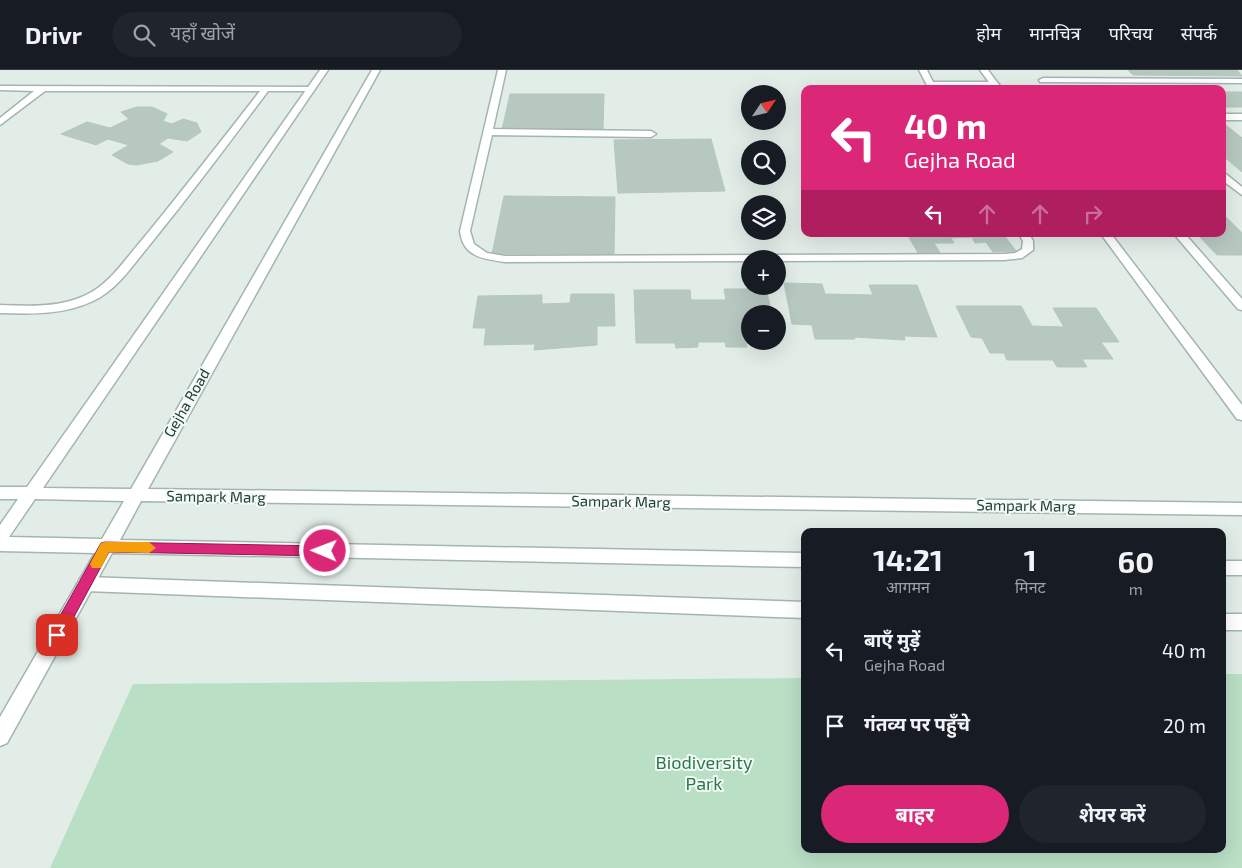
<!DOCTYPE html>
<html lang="hi">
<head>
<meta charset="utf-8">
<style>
	:root { --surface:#171b24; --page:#20242c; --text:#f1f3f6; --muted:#9ea1a6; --line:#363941; --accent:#db2777 }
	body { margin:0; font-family:"Exo 2","Noto Sans Devanagari",sans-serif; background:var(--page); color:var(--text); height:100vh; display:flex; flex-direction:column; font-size:19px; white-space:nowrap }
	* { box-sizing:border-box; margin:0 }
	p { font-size:16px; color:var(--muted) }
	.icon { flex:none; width:28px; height:28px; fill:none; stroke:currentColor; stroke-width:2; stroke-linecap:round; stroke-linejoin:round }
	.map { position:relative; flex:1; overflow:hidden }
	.panel { position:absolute; left:801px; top:458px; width:425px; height:325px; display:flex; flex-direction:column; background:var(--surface); border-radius:10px; box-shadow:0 5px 20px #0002 }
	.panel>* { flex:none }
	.top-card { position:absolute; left:801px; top:15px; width:425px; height:152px; border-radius:10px; box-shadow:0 5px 20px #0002; background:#db2777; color:#fff; overflow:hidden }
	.needle { width:32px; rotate:55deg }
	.tools { position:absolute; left:741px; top:15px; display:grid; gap:10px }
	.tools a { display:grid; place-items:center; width:45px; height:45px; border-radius:50%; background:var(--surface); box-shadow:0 5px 20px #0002; font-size:25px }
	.pin { position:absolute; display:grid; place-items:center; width:42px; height:42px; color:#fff; margin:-21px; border-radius:10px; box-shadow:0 2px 8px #0006 }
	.me { position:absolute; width:55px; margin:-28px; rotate:271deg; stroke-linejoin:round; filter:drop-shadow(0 0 4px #0008) }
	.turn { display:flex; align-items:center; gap:18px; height:105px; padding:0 20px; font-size:22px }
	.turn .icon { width:65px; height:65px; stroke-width:2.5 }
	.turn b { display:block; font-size:35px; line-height:42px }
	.lanes { display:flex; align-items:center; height:48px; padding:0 20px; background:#0003; justify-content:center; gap:25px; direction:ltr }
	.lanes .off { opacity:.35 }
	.eta { display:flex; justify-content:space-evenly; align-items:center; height:85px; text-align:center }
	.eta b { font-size:30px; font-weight:700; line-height:35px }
	.cta { display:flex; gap:10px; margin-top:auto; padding:10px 20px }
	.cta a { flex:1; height:58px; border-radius:30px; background:var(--accent); color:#fff; font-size:20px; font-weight:700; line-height:58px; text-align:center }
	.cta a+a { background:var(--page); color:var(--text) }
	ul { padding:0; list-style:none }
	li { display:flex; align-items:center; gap:15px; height:75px; padding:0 20px }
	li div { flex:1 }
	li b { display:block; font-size:19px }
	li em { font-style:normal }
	header { display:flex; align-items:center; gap:30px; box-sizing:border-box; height:70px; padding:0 25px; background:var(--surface); border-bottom:1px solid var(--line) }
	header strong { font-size:24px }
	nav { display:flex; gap:28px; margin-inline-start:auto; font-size:18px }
	.search { width:350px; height:45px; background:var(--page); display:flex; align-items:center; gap:12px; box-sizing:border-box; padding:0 18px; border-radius:28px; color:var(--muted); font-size:19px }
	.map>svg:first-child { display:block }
	.green { fill:#b9dfc5 }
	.building { fill:#b7c8c1; stroke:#b4c7bf }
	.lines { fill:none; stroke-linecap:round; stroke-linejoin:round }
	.service-casing { stroke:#a4b5b0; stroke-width:3 }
	.minor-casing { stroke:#a4b5b0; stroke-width:3 }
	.tertiary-casing { stroke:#a4b5b0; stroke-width:3 }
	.service { fill:#fff; fill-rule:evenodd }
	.minor { fill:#fff; fill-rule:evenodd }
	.tertiary { fill:#fff; fill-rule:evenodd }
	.route { fill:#db2777; stroke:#8e194d }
	.slow { fill:#f59e0b }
	.labels { text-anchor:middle; stroke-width:4; stroke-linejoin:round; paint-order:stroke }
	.street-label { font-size:15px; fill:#213f38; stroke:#f3f9f6 }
	.near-park-label { font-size:18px; fill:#297849; stroke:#f3f9f6 }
</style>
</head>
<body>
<header>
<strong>Drivr</strong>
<div class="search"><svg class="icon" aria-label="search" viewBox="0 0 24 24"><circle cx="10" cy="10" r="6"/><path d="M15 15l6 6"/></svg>यहाँ खोजें</div>
<nav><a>होम</a><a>मानचित्र</a><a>परिचय</a><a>संपर्क</a></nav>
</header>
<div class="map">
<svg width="1242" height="798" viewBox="0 0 1242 798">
	<rect width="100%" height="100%" fill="#e2ede8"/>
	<path class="green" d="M1223 604H1242V798H50L133 614 805 608V779H1222Z"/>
	<path class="building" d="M1128 0H1237L1242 6 1133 5Z
		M1222 22H1242V37H1222Z
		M510 24H604L603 60H502Z
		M137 37H152L167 44 163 51 172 54 183 49 197 53 201 62 187 71 168 68 159 74 173 82 158 91 137 95 128 94 112 85 129 75 108 69 96 75 61 64 87 52 110 58 129 49 121 42Z
		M1222 52 1242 68V102L1222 85Z
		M711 69 725 121 618 123 614 70Z
		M504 126 615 127 614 184H492Z
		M1222 143 1242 163V185H1217L1197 164H1222Z
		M907 164H1003L1016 181 993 182 986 172 975 173 972 167 951 168 954 173H934L940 183H918Z
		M784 213 822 214 825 224 873 225 869 215H917L937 267 904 266 905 270 854 267 855 269H815L812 255 792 254Z
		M724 219H766L772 244H750V271H778V266L779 272H746L747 277H726L725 272H698V277L676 278 675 273H636L634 220H690L691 230H726Z
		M571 224H614L615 256H597V275L534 280 535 274 484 275 486 258H473L478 226 542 225V234L570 233Z
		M956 236H1021L1032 256 1064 257 1053 238H1096L1119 272H1101L1113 289H1082L1087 297H1057L1053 290H1007L1004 283H990L982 268 971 267Z"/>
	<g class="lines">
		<g class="service-casing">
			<path id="service" d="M498 0H506L493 59 651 61 656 64 651 67 492 65 470 161 474 174 487 183 505 186 1004 184 1015 183 1022 179 1023 171 1019 164H1029L1033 171V180L1022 188 1004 190 778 191V189H750V191L505 192C483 189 463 187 460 161Z
				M919 0H927L933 12H995L999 14 995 16H936L937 19H929Z
				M1043 8 1242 9V13L1040 12 1039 10Z
				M0 16 311 17 315 19 311 21H268C230 72 192 123 152 172 134 193 119 219 93 231 64 245 32 244 0 243V235C29 236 59 238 86 225 110 214 125 189 142 170 182 121 221 71 260 21H45L0 55V48L34 21 0 20Z
				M1222 44H1242V50H1222Z
				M1222 101 1242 117V125L1222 110Z
				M1174 164H1185L1242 229V240L1238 239Z"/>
		</g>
		<g class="minor-casing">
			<path id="minor" d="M980 0H988L1002 19H994Z
				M1101 164H1111L1242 335V350L1237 349Z
				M86 507 805 532V548L86 521 80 519 77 514 80 509Z
				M1222 544H1242V560H1222Z"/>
		</g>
		<g class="tertiary-casing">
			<path id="tertiary" d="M320 0H328L43 418 131 419 372 0H380L148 419 1242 433V445L141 431 120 470 805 483V497L112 483 7 673 0 676V647L95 483 0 481V455L18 429H0V417H27ZM35 429 124 431 102 469 9 467Z
				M1222 491H1242V505H1222Z"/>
		</g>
		<use href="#service" class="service"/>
		<use href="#minor" class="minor"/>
		<use href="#tertiary" class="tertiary"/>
	</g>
	<path class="route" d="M105 472 325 476 331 481 325 486 109 482 62 569 57 571 52 569 50 565 52 560 101 473Z"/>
	<path class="slow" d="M105 472H149L156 478 149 483 109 482 101 498H92L90 494 101 473Z"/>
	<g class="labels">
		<g class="street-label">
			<text transform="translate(187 333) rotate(-60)" y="5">Gejha Road</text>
			<text transform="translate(216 427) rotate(1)" y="5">Sampark Marg</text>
			<text transform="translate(621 432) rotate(1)" y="5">Sampark Marg</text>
			<text transform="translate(1026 436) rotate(1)" y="5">Sampark Marg</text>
		</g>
		<g class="near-park-label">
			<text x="704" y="699">Biodiversity<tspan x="704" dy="21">Park</tspan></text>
		</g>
	</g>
</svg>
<div class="tools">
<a><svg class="needle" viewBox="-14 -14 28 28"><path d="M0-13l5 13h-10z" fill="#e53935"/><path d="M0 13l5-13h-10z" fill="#9ea1a6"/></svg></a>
<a><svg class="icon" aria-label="search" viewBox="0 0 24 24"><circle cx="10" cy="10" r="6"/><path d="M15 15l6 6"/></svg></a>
<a><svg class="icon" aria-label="layers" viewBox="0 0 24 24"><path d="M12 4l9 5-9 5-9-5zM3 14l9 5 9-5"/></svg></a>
<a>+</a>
<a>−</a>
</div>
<div class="pin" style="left:57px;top:565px;background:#d93025"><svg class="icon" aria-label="arrive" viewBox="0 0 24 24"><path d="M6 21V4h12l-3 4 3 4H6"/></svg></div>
<svg class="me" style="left:325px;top:481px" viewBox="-20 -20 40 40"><circle r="17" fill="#db2777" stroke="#fff" stroke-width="3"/><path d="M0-11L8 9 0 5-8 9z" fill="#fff"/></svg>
<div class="top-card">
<div class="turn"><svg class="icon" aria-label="left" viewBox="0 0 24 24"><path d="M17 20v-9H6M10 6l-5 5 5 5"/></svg><div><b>40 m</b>Gejha Road</div></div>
<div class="lanes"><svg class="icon" aria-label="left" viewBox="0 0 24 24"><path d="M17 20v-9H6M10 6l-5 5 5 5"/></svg><svg class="icon off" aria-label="ahead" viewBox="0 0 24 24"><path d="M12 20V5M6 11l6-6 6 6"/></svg><svg class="icon off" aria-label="ahead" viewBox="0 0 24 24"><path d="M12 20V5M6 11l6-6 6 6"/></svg><svg class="icon off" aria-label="right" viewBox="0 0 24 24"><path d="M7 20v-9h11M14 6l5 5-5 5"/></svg></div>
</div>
<section class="panel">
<div class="eta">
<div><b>14:21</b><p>आगमन</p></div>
<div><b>1</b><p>मिनट</p></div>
<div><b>60</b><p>m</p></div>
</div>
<ul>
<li><svg class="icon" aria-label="left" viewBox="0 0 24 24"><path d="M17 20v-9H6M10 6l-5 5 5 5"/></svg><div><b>बाएँ मुड़ें</b><p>Gejha Road</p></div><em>40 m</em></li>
<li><svg class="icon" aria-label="arrive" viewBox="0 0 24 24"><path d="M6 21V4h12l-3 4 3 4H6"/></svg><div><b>गंतव्य पर पहुँचे</b></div><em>20 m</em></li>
</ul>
<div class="cta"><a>बाहर</a><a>शेयर करें</a></div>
</section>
</div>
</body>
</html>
